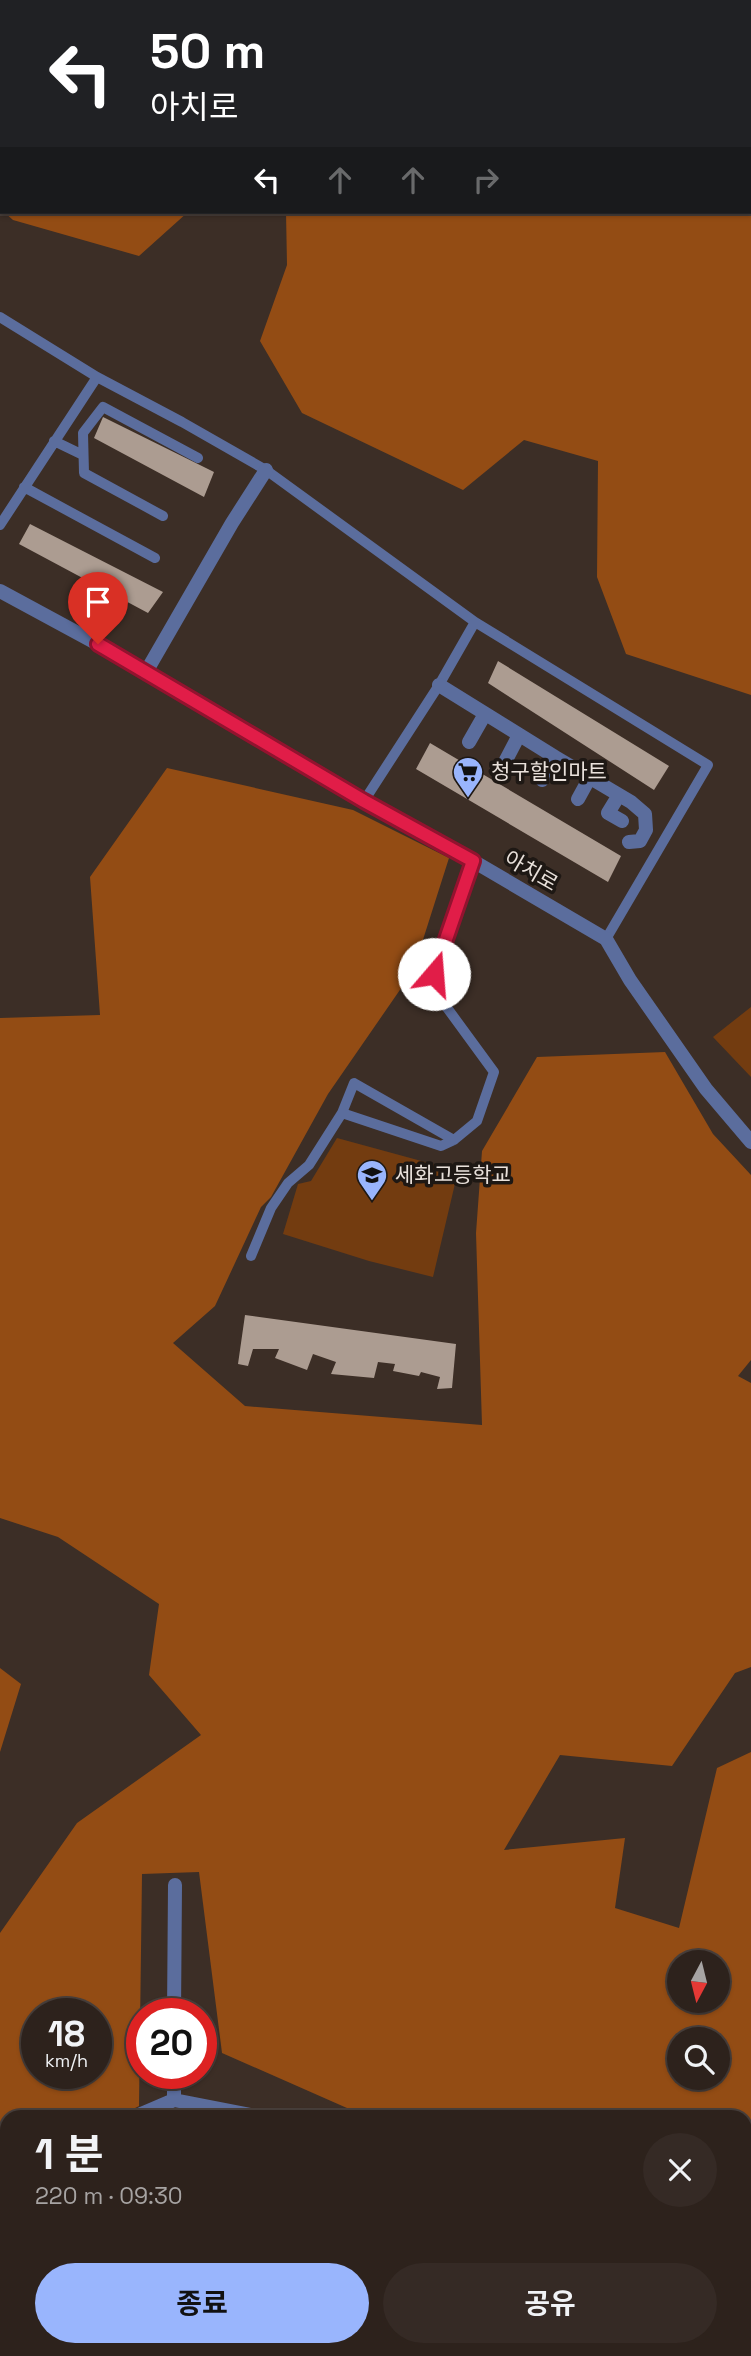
<!DOCTYPE html>
<html lang="ko">
<head>
<meta charset="utf-8">
<style>
	:root { --surface:#2d221c; --page:#352a25; --text:#f1f3f6; --muted:#a7a4a3; --line:#483f3b; --accent:#99b5fd }
	body { margin:0; font-family:"Space Grotesk","Noto Sans KR",sans-serif; background:var(--page); color:var(--text); height:100vh; display:flex; flex-direction:column; font-size:26px; white-space:nowrap }
	* { box-sizing:border-box; margin:0 }
	p { font-size:23px; color:var(--muted) }
	.icon { flex:none; width:38px; height:38px; fill:none; stroke:currentColor; stroke-width:2; stroke-linecap:round; stroke-linejoin:round }
	.map { position:relative; flex:1; overflow:hidden }
	.side { position:absolute; left:0px; top:2110px; width:752px; height:247px; display:flex; flex-direction:column; background:var(--surface); border-radius:21px 21px 0 0; box-shadow:0 2px 5px #0004,0 0 0 2px var(--line) }
	.side>* { flex:none }
	.banner { position:absolute; left:0px; top:0px; width:752px; height:214px; box-shadow:0 2px 5px #0004,0 0 0 2px var(--line); background:#202124; color:#fff; overflow:hidden }
	.needle { width:46px; rotate:187deg }
	.fabs { position:absolute; left:667px; top:1950px; display:grid; gap:14px }
	.fabs a { display:grid; place-items:center; width:63px; height:63px; border-radius:50%; background:var(--surface); box-shadow:0 2px 5px #0004,0 0 0 2px var(--line); font-size:35px }
	.speed { position:absolute; left:21px; top:1998px; display:flex; gap:14px; font-size:35px; font-weight:700; text-align:center }
	.speed>* { display:grid; place-content:center; width:91px; height:91px; border-radius:50%; background:var(--surface); box-shadow:0 2px 5px #0004,0 0 0 2px var(--line); line-height:1 }
	.speed small { font-size:18px; font-weight:400 }
	.speed .limit { border:10px solid #d22; background:#fff; color:#111 }
	.pin { position:absolute; display:grid; place-items:center; width:60px; height:60px; color:#fff; margin:-72px -30px; border-radius:50% 50% 50% 0; rotate:-45deg; box-shadow:0 0 7px #0007 }
	.pin .icon { rotate:45deg }
	.me { position:absolute; width:77px; margin:-38px; rotate:18deg; stroke-linejoin:round; filter:drop-shadow(0 0 5px #0008) }
	.turn { display:flex; align-items:center; gap:24px; height:147px; padding:0 35px; font-size:32px }
	.turn .icon { width:91px; height:91px; stroke-width:2.5 }
	.turn b { display:block; font-size:49px; line-height:60px }
	.lanes { display:flex; align-items:center; height:66px; padding:0 35px; background:#0003; justify-content:center; gap:35px; direction:ltr }
	.lanes .off { opacity:.35 }
	.round { display:grid; place-items:center; flex:none; width:74px; height:74px; border-radius:37px; background:var(--page) }
	.summary { display:flex; align-items:center; justify-content:space-between; height:119px; padding:0 35px }
	h1 { font-size:42px; font-weight:700; line-height:52px }
	.action { display:flex; gap:14px; margin-top:auto; padding:14px 35px }
	.action a { flex:1; height:80px; border-radius:42px; background:var(--accent); color:#111; font-size:28px; font-weight:700; line-height:80px; text-align:center }
	.action a+a { background:var(--page); color:var(--text) }
	.map>svg:first-child { display:block }
	.green { fill:#733c10 }
	.forest { fill:#934c14; fill-rule:evenodd }
	.building { fill:#ac9c91 }
	.lines { fill:none; stroke-linecap:round; stroke-linejoin:round }
	.service { stroke:#5b6d9d; stroke-width:10 }
	.minor { stroke:#5b6d9d; stroke-width:14 }
	.route-casing { stroke:#92132f; stroke-width:18 }
	.route { stroke:#e11d48; stroke-width:12 }
	.labels { text-anchor:middle; stroke-width:7; stroke-linejoin:round; paint-order:stroke }
	.poi-label { font-size:21px; fill:#e9e1db; stroke:#1e1814; text-anchor:start }
	.street-label { font-size:21px; fill:#e9e1db; stroke:#1e1814 }
</style>
</head>
<body>
<div class="map">
<svg width="751" height="2356" viewBox="0 0 751 2356">
	<rect width="100%" height="100%" fill="#3c2e26"/>
	<path class="green" d="M751 1007V1077L713 1037Z
		M337 1138 458 1171 433 1277 369 1261 283 1234 298 1184 311 1181Z"/>
	<path class="forest" d="M40 0H751V695L626 654 597 577 598 461 524 440 463 490 302 413 260 341 287 265 286 212H751V2H39Z
		M4 212H188L139 256 13 220Z
		M167 768 353 810 449 858 413 971 328 1094 271 1197 261 1207 215 1306 173 1343 245 1406 482 1425 476 1233 482 1151 537 1057 665 1052 713 1134 751 1175V1360L738 1376 751 1383V1667L735 1673 672 1766 560 1755 504 1850 625 1838 615 1908 679 1928 717 1768 751 1752V2356H59L54 2350H746V2118L354 2117 356 2112 222 2053 199 1872 142 1874 139 2106 118 2117 7 2118V2181L0 2185V1933L77 1823 201 1735 149 1675 159 1604 58 1537 0 1518V1018L100 1015 90 877ZM679 1962H718V2000H679ZM96 2014V2074H37V2014ZM679 2039H718V2077H679Z
		M0 1668 21 1684 0 1752Z"/>
	<path class="building" d="M103 417 214 472 204 497 94 438Z
		M30 524 163 592 148 613 19 544Z
		M498 661 669 766 654 790 488 683Z
		M430 743 621 856 608 882 416 769Z
		M245 1315 456 1344 452 1388 437 1389 440 1377 421 1372 419 1376 393 1371 395 1364 378 1362 374 1378 331 1374 336 1362 313 1354 307 1370 275 1358 279 1349H253L248 1366 238 1364Z"/>
	<g class="lines">
		<path class="service" d="M0 317 97 377 182 422 266 470 475 622 439 685 364 801
			M54 441 83 455
			M24 487 155 558
			M163 516 84 473 83 433 103 407 198 458
			M0 525 97 377
			M475 622 708 765 606 939
			M454 1140 441 1146 342 1113 354 1083 454 1140 477 1121 494 1072 445 1005 434 974 473 861
			M251 1256 271 1208 288 1183 309 1165 342 1113"/>
		<path class="minor" d="M0 591 98 644 364 801 473 861 606 939 630 980 706 1089 751 1142
			M146 672 232 523 266 470
			M439 685 555 757 542 780
			M469 742 485 714
			M555 757 631 802 645 814 646 830 640 841 629 842
			M506 760 519 735
			M619 795 608 813 622 821
			M578 799 589 779
			M174 2014 175 1885
			M174 2100 251 2115
			M132 2118 174 2100V2074
			M0 2201 7 2198"/>
	</g>
	<g class="lines">
		<g class="route-casing">
			<path id="route" d="M98 644 364 801 473 861 434 974"/>
		</g>
		<use href="#route" class="route"/>
	</g>
	<defs>
		<g id="supermarket-pin" transform="scale(1.575)"><path d="M0 17L-7.5 6A9.5 9.5 0 1 1 7.5 6Z" fill="#99b5fd" stroke="#1e1814"/><path d="M-6-5.5h2.5l.6 2H6L4.5 2H-2.5L-4.4-4H-6ZM-1.5 3.2a1.3 1.3 0 1 0 .1 0ZM3 3.2a1.3 1.3 0 1 0 .1 0Z" fill="#111"/></g>
		<g id="school-pin" transform="scale(1.575)"><path d="M0 17L-7.5 6A9.5 9.5 0 1 1 7.5 6Z" fill="#99b5fd" stroke="#1e1814"/><path d="M0-5L7-2L0 1L-7-2ZM-4 1L0 2.5L4 1V4Q0 6-4 4Z" fill="#111"/></g>
	</defs>
	<g fill-rule="evenodd">
		<use href="#supermarket-pin" x="468" y="772"/>
		<use href="#school-pin" x="372" y="1175"/>
	</g>
	<g class="labels">
		<g class="poi-label">
			<text x="491" y="779">청구할인마트</text>
			<text x="395" y="1182">세화고등학교</text>
		</g>
		<g class="street-label">
			<text transform="translate(531 871) rotate(30)" y="7">아치로</text>
		</g>
	</g>
</svg>
<div class="fabs">
<a><svg class="needle" viewBox="-14 -14 28 28"><path d="M0-13l5 13h-10z" fill="#e53935"/><path d="M0 13l5-13h-10z" fill="#a7a4a3"/></svg></a>
<a><svg class="icon" aria-label="search" viewBox="0 0 24 24"><circle cx="10" cy="10" r="6"/><path d="M15 15l6 6"/></svg></a>
</div>
<div class="speed"><div>18<small>km/h</small></div><div class="limit">20</div></div>
<div class="pin" style="left:98px;top:644px;background:#d93025"><svg class="icon" aria-label="arrive" viewBox="0 0 24 24"><path d="M6 21V4h12l-3 4 3 4H6"/></svg></div>
<svg class="me" style="left:434px;top:974px" viewBox="-20 -20 40 40"><circle r="19" fill="#fff"/><path d="M0-13L10 11 0 6-10 11z" fill="#e11d48"/></svg>
<div class="banner">
<div class="turn"><svg class="icon" aria-label="left" viewBox="0 0 24 24"><path d="M17 20v-9H6M10 6l-5 5 5 5"/></svg><div><b>50 m</b>아치로</div></div>
<div class="lanes"><svg class="icon" aria-label="left" viewBox="0 0 24 24"><path d="M17 20v-9H6M10 6l-5 5 5 5"/></svg><svg class="icon off" aria-label="ahead" viewBox="0 0 24 24"><path d="M12 20V5M6 11l6-6 6 6"/></svg><svg class="icon off" aria-label="ahead" viewBox="0 0 24 24"><path d="M12 20V5M6 11l6-6 6 6"/></svg><svg class="icon off" aria-label="right" viewBox="0 0 24 24"><path d="M7 20v-9h11M14 6l5 5-5 5"/></svg></div>
</div>
<section class="side">
<div class="summary"><div><h1>1 분</h1><p>220 m · 09:30</p></div><a class="round"><svg class="icon" aria-label="close" viewBox="0 0 24 24"><path d="M6 6l12 12M18 6L6 18"/></svg></a></div>
<div class="action"><a>종료</a><a>공유</a></div>
</section>
</div>
</body>
</html>
